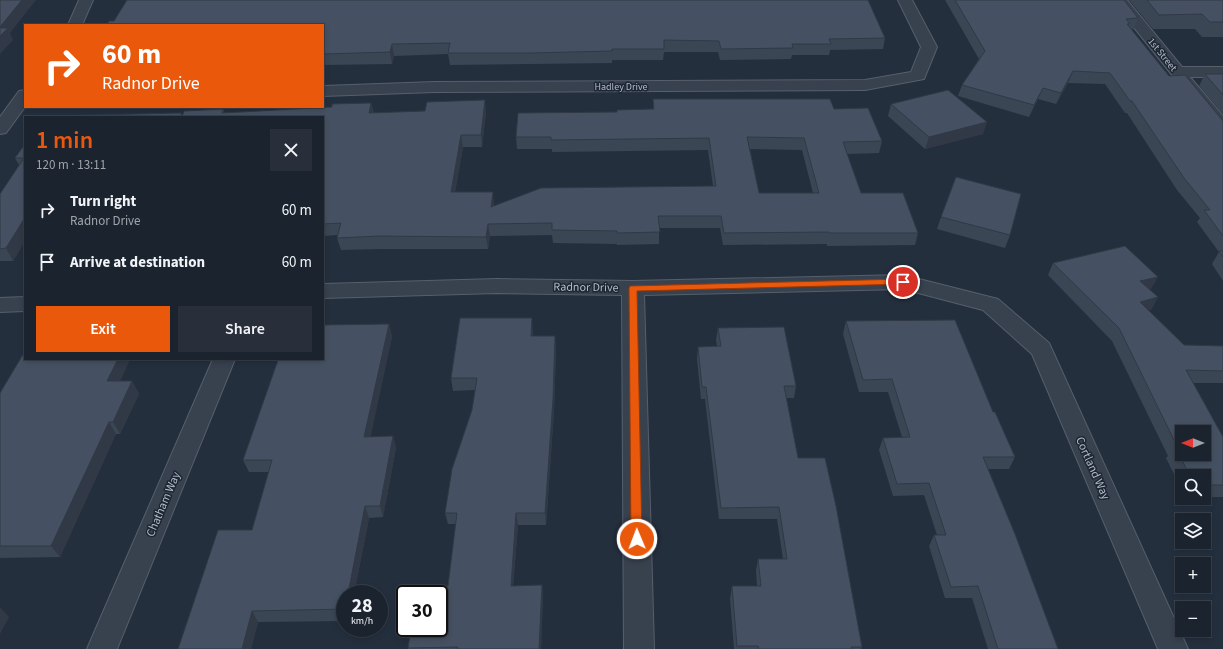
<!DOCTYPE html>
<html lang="en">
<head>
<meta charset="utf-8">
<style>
	:root { --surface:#1b232e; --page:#282f3a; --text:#f1f3f6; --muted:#a0a4aa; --line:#39404a; --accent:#ea580c }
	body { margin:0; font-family:"Source Sans 3",sans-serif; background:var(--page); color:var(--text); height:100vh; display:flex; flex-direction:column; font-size:15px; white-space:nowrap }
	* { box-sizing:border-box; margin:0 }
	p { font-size:13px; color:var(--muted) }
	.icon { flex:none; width:22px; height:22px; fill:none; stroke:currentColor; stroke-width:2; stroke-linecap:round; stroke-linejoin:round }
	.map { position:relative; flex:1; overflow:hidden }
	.panel { position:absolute; left:24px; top:116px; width:300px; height:244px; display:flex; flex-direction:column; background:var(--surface); border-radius:0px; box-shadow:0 2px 6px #0003,0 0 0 1px var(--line) }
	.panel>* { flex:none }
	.banner { position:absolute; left:24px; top:24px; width:300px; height:84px; border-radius:0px; box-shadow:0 2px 6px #0003,0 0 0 1px var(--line); background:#ea580c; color:#fff; overflow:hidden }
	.needle { width:26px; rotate:270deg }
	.controls { position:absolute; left:1175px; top:425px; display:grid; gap:8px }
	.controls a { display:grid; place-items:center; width:36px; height:36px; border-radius:0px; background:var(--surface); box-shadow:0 2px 6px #0003,0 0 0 1px var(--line); font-size:20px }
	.speed { position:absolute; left:336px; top:585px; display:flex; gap:8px; font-size:20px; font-weight:700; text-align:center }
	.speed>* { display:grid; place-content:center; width:52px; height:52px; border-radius:50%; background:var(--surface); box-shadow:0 2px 6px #0003,0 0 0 1px var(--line); line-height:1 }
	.speed small { font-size:10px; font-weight:400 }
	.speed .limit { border:2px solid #111; border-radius:6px; background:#fff; color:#111 }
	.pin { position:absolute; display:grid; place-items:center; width:34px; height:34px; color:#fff; margin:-17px; border:2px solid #fff; border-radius:50%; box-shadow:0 1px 4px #0007 }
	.me { position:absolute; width:44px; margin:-22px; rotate:359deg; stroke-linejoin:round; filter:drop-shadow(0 0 3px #0008) }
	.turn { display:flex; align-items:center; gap:14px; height:84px; padding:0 12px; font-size:18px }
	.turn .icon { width:52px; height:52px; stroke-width:2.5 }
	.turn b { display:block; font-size:28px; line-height:34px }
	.round { display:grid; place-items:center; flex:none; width:42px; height:42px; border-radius:0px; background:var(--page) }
	.head { display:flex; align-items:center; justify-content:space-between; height:68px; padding:0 12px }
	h1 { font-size:24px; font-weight:600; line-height:30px; color:var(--accent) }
	.action { display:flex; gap:8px; margin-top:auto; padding:8px 12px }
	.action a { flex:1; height:46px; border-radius:0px; background:var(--accent); color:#fff; font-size:16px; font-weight:600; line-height:46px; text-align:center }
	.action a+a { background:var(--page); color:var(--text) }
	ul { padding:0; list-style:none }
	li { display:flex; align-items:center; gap:12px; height:52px; padding:0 12px }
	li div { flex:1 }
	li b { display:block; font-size:15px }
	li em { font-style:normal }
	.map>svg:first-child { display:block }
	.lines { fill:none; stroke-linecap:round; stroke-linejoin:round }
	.street-casing { stroke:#565f6c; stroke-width:2 }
	.street { fill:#38414e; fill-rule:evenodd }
	.wall { fill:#3b4654; fill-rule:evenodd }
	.shaded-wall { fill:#303945 }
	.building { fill:#455162; stroke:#303945; fill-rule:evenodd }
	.route { fill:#ea580c; stroke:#983908 }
	.labels { text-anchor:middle; stroke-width:3; stroke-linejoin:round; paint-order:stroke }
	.far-street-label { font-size:10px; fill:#b4bcc9; stroke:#1d2633 }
	.street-label { font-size:12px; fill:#b4bcc9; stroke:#1d2633 }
</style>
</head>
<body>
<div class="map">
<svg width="1223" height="649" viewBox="0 0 1223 649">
	<rect width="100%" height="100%" fill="#242f3e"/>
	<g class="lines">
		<g class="street-casing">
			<path id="street" d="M79 0H93L82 25H68Z
				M898 0H912L937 47 924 79 865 90 435 92 323 96V86L435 82 865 80 911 72 921 47Z
				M1112 0H1127L1182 67H1223V77H1190L1223 116V132L1217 131Z
				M25 90V107L6 133 0 134V117L19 91Z
				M903 275 998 299 1049 343 1188 649H1158L1032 354 983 310 903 289 644 295 654 649H624L622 295 497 293 323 298V284L497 279 633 281Z
				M25 297V311L0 312V298Z
				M213 359H235L117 649H87Z"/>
		</g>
		<use href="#street" class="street"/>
	</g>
	<path class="wall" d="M945 0H1124L1138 18 1134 29 1131 30 1169 76 1223 121V281L1212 264 1219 252 1197 222 1200 218 1177 190 1127 113H1125L1105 84 1068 83 1056 104 1038 99 1029 117 958 96 962 85 979 59Z
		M1129 0H1223V37H1202L1195 29H1153Z
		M323 25 885 38 883 49 830 50 829 55H792L791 59 720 60 718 52H664L663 60H612V63L450 65 448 54 394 56 392 64 323 65Z
		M1205 74H1223V114L1199 86Z
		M653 99 834 109 882 141 879 153 847 154 861 193 918 233 915 245 827 246V244L723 245 720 228H659V244L617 245V244L553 243 552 235 490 236 488 249H382L341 250 337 238 338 235 323 236V117H44L181 113 182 116 223 109 225 113 332 107 371 103 374 113 486 112 482 147H463L455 192 494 204V206L713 186 708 150 552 152V149H517L516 137 617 112 653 109ZM750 149 802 150 813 193H759Z
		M891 104 983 134 925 149 888 116Z
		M25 144V241L13 261H0V194L19 165 15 158Z
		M941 217 1010 235 1005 248 937 229Z
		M1053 263 1151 289H1149L1158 297 1151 310H1148L1184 345 1223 346V383H1193L1223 437V497H1204V476H1182V490L1166 458 1168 456 1112 341 1048 275Z
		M846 321 993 412 1015 457 1009 469H988L1058 649H988L972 598H945L929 546 934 535H937L924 495 893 496 879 450 883 438 902 437 888 392H859L843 334Z
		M389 324 392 337 370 437 393 436 396 448 383 517 369 518 354 594H345V621L258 622 251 649H178L252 530 269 472H249L243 460 304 360Z
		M718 328 796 386 794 398H786L798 458 862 647 861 649H734L730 598 732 586H757L756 570 758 559H783L777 519H719L705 399H701L697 359 698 347 717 346 716 340Z
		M533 330V336H555L556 349 554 411 546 525H518L513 586 542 585 543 597 541 649H408V648L448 586 456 524H448L445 513 472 410 475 390 453 391 451 378Z
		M130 359 120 381H132L139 394 120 434H116L60 557 0 558V393Z"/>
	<path class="shaded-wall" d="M22 0H36L10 33 13 40 0 54V27Z
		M392 44 394 56 392 64 390 52Z
		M1073 71 1068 83 1056 104 1061 93Z
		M1043 88 1038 99 1029 117 1034 105Z
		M485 100 486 112 482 147 481 135Z
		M371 103 374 114 369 113Z
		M987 122 983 134 925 149 929 137Z
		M461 135 463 147 453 204 451 192Z
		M493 192 494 204 492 219 491 207Z
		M24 219 25 220V241L13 261 6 248Z
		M488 224 490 236 488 249 486 237Z
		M1158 277 1151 289 1133 293 1140 281Z
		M1158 297 1151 310 1133 315 1140 302Z
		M532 318 533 330 532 349 531 336Z
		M389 324 392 337 368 449 364 437Z
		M555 336 556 349 554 411 546 525 545 513Z
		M118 359H130L114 394 107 381Z
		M132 381 139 394 120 434 113 422Z
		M109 422 116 434 60 557 51 546Z
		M393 436 396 448 383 517 380 506Z
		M365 506 369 518 354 594H348Z
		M516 513 518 525 512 597 511 586Z
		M542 585 543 597 541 649H539Z
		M0 607 9 617 0 634Z
		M252 611 258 622 251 649H242Z"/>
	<path class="building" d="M0 0H22L0 27Z
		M127 0H868L885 38 829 39 831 44H792L793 48 721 49 719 41 664 40V49H612V51L530 53H448L450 43 392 44 390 52 323 54V25H107L109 21H114Z
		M955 0H1124L1138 18 1126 19 1130 24H1127L1169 76 1185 75 1223 121V236L1204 210H1210L1184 178 1132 101H1130L1110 73 1073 71 1061 93 1043 88 1034 105 962 85 985 51Z
		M1147 0H1223V22H1210L1202 14 1159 15Z
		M0 28H8L0 36Z
		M1205 74H1223V95Z
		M948 90 987 122 929 137 891 104Z
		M653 99H830L834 109 868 108 882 141 843 142 861 193H903L918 233H830L829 232 724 233 721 216H658L660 232 617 233V231L552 230V223L488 224 486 237 379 236 337 238 341 223 323 224V117H182L184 111 223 109 222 113 332 107V104L371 103 369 113 425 111 427 102 485 100 481 135H461L451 192H493L491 207 541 188 716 186 709 138 551 140V137H516L518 113 617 112V110L654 109ZM747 137 804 138 819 193H759Z
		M181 113 182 117H44L45 116Z
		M25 144V219H24L6 248 0 249V194L24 158H15Z
		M956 177 1021 194 1010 235 941 217Z
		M1125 246 1158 277 1140 281 1158 297 1140 302 1184 345 1223 346V371L1186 370 1223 437V485H1204V476H1190L1175 446H1177L1119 328 1053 263ZM1182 432H1204V454H1182Z
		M1219 251H1223V257Z
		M460 318H532L531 336H555L553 399 545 513H516L511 586 542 585 539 649H457L458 647 408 648 411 628H439V594H416L417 587 448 586 457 513H445L452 469 472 410 477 378H451Z
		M955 320 993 412H995L1015 457H983L1015 534 1058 649H998L978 586 951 587 934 535H946L929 483 897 484 883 438 910 437 892 379 863 380 846 321Z
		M389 324 364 437 393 436 380 506H365L348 594H345V609L252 611 242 649H178L218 530H252L272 460H243L278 360 323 359V325Z
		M784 327 796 386H784L798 458H825L836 506 862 647H851L852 649H759L758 646H737L732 586H761L758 559H787L779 507 721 508 706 387H702L698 347 721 346 718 328Z
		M25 351V359H118L107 381H132L113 422H109L51 546H0V393Z"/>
	<path class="route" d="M903 279 907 282 906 284 637 291 642 539 641 543 637 544 633 543 631 539 629 288 630 286Z"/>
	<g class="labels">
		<g class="far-street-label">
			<text transform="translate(1163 54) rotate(51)" y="4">1st Street</text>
			<text x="621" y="90">Hadley Drive</text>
		</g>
		<g class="street-label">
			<text transform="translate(586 287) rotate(1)" y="4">Radnor Drive</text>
			<text transform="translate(1093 468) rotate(66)" y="4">Cortland Way</text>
			<text transform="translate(163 504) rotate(-67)" y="4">Chatham Way</text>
		</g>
	</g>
</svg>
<div class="controls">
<a><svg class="needle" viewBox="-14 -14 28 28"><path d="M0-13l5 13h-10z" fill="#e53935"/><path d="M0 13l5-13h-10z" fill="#a0a4aa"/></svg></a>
<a><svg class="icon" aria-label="search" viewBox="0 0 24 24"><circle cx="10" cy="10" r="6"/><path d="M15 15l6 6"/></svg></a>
<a><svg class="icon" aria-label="layers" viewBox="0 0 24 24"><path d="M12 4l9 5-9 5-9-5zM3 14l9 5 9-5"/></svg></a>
<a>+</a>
<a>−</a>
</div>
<div class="speed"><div>28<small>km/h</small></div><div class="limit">30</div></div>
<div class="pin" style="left:903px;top:282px;background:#d93025"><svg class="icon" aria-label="arrive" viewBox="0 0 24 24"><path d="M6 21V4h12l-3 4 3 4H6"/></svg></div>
<svg class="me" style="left:637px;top:539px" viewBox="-20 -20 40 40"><circle r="17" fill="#ea580c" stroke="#fff" stroke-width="3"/><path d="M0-11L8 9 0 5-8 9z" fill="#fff"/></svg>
<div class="banner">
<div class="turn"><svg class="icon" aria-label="right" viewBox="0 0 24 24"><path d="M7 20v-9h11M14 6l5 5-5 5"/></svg><div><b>60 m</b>Radnor Drive</div></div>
</div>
<section class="panel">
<div class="head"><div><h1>1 min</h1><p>120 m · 13:11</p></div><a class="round"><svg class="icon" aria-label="close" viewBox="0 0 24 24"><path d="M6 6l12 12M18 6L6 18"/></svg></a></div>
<ul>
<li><svg class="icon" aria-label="right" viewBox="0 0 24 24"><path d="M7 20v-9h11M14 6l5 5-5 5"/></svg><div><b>Turn right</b><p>Radnor Drive</p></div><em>60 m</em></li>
<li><svg class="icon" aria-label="arrive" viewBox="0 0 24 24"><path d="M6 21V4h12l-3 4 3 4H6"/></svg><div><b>Arrive at destination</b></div><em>60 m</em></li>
</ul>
<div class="action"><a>Exit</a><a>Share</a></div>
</section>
</div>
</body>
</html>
